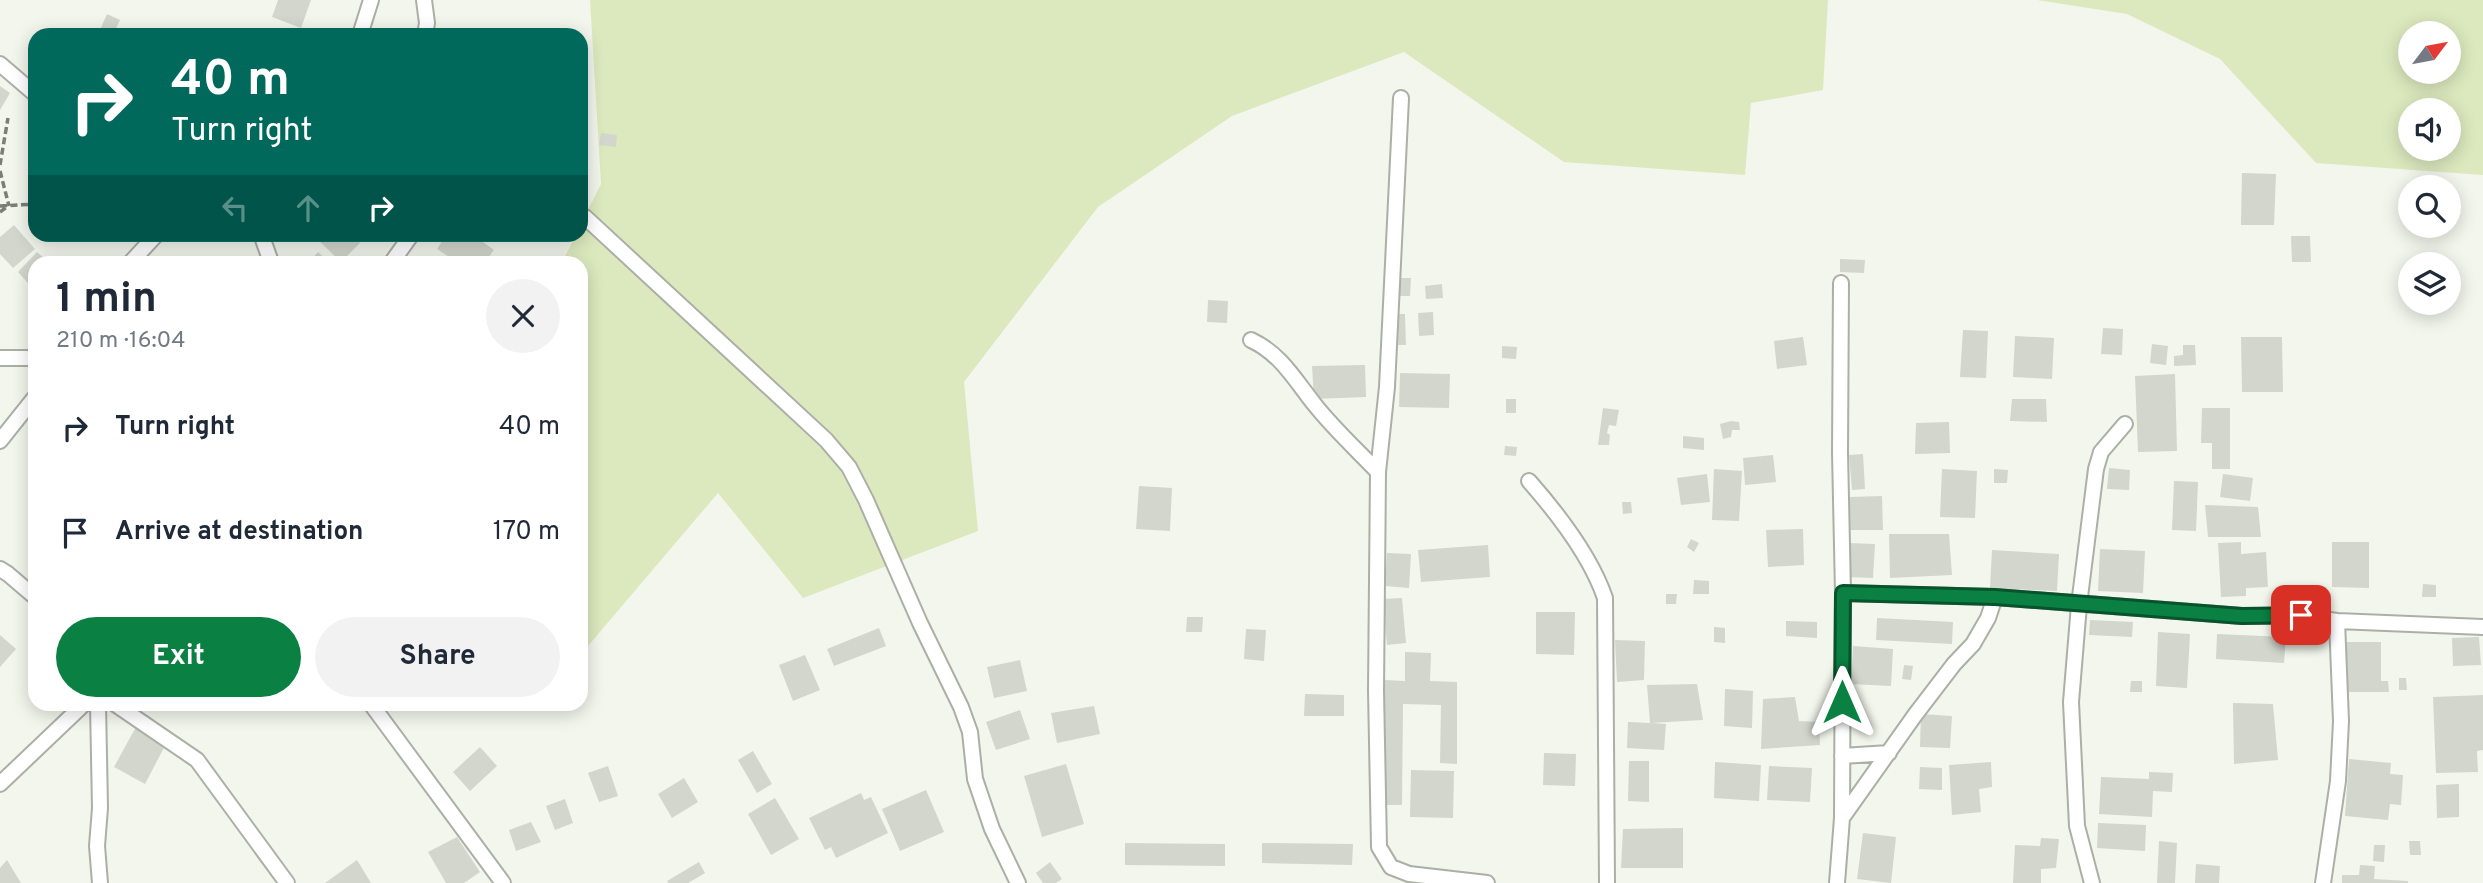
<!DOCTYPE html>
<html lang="en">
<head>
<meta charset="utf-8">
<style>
	:root { --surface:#fff; --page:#f2f2f3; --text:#1f2937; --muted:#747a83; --accent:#0b8043 }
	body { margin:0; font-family:Overpass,sans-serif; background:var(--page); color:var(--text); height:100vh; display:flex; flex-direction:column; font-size:26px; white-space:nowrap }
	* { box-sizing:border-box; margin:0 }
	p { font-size:23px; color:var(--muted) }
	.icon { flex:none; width:38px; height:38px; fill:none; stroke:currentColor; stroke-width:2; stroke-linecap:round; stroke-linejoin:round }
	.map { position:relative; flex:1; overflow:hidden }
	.drawer { position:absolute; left:28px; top:256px; width:560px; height:455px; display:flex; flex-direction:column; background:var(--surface); border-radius:21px; box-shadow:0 4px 18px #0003 }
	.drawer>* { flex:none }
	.hud { position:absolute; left:28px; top:28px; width:560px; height:214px; border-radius:21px; box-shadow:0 4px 18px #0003; background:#00695c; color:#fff; overflow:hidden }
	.needle { width:46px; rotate:58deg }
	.fabs { position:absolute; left:2398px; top:21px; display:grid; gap:14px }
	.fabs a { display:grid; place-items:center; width:63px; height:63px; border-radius:50%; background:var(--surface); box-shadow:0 4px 18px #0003; font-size:35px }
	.pin { position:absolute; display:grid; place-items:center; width:60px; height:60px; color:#fff; margin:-30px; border-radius:14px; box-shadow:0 4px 10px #0006 }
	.me { position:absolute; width:77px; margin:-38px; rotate:0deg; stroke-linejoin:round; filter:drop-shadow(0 0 5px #0008) }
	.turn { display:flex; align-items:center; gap:24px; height:147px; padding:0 28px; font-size:32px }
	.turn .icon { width:91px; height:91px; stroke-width:2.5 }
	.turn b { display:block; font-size:49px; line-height:60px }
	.lanes { display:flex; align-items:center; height:66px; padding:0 28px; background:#0003; justify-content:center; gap:35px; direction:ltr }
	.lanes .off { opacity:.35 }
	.round { display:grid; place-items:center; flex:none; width:74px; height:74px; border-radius:37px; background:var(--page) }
	.overview { display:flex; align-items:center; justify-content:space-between; height:119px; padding:0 28px }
	h1 { font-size:42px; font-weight:700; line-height:52px }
	.button { display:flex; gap:14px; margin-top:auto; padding:14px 28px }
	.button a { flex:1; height:80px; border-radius:42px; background:var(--accent); color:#fff; font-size:28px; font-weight:700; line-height:80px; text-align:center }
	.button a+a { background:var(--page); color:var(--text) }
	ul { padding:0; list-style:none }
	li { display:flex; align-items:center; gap:21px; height:105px; padding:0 28px }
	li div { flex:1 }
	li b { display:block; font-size:26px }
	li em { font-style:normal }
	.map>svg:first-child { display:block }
	.green { fill:#dce9be; fill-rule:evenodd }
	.building { fill:#d3d6cd }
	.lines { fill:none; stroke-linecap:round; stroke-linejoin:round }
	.street-casing { stroke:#acafa6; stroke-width:18 }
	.path { stroke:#7b7d77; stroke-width:3.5; stroke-dasharray:7 3.5; stroke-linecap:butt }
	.street { stroke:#fff; stroke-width:14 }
	.route-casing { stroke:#07532c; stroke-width:18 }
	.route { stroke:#0b8043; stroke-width:12 }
</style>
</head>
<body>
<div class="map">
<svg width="2483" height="883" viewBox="0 0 2483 883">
	<rect width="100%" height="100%" fill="#f3f6ed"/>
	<path class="green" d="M590 0H1828L1823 90 1751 103 1745 175 1564 162 1404 52 1232 116 1098 207 964 382 978 531 803 598 718 493 582 653 581 262H562L576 235 581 234V224L601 184Z
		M2037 0H2483V175L2316 163 2220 59 2127 14ZM2410 33H2448V72H2410ZM2410 110H2448V149H2410Z"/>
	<path class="building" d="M278 0H311L301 28 272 17Z
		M107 14 120 20 113 35 100 30Z
		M0 86 10 93 0 110Z
		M601 133 617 135 616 147 599 145Z
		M2242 173 2276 174 2274 225H2241Z
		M14 225 35 249 13 268 0 254V237Z
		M321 234H351L360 243 341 262 317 239Z
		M447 234H472L494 250 485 262H457L437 249Z
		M2291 236H2310L2311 262H2292Z
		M37 252 48 262H35V291L18 272Z
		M318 252 329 262H309Z
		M1840 259 1865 260 1864 273 1840 272Z
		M1399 278H1411L1410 296H1399Z
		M1442 284 1443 298 1426 299 1425 286Z
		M1208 300 1228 301 1227 323 1207 322Z
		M1433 312 1434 335 1419 336 1418 313Z
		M1392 314H1405L1406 345H1393Z
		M2103 328 2123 329 2122 355 2101 354Z
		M1963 330 1988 331 1986 378 1960 377Z
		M2015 336 2054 338 2052 379 2013 377Z
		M1803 337 1807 365 1777 369 1774 341Z
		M2241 337H2282L2283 392H2242Z
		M2152 344 2168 346 2166 365 2150 363Z
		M2183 345H2195L2196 365 2174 366V356L2183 355Z
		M1502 346 1517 347 1516 359 1502 358Z
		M1365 365 1366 397 1314 399 1312 366Z
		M1400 373 1450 374 1449 408 1399 407Z
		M2175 374 2177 451 2138 452 2135 376Z
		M1506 399H1516V413H1506Z
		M2012 399H2046L2047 422 2010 421Z
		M1603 408 1619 410 1616 426 1609 425 1607 433 1610 435 1609 445H1598Z
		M2202 408H2230V469H2212V443H2201Z
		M1731 421 1739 422 1740 430H1732L1731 437 1723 439 1720 424Z
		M1949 422 1950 453 1915 454 1916 423Z
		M1683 436 1704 438V450L1683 448Z
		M1505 446 1517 447 1516 456 1504 455Z
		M1863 454 1865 489 1852 490 1849 455Z
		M1773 455 1776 482 1745 485 1743 458Z
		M2109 468 2130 470 2129 490 2107 489Z
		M1714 469 1742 471 1739 521 1712 520Z
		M1942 469 1977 471 1975 518 1940 517Z
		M1994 469 2008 470 2007 483H1994Z
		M1707 474 1710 502 1681 505 1677 478Z
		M2223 474 2253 478 2250 501 2220 497Z
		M2174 481 2198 482 2196 531 2172 530Z
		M1139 486 1172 488 1170 531 1136 529Z
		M1882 496 1883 530H1850L1849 497Z
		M1622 502H1631L1632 513 1623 514Z
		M2205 505 2258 507 2261 537H2208Z
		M1803 529 1804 565 1768 567 1766 530Z
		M1889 534H1949L1952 575 1890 578Z
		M1691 539 1699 543 1694 552 1687 547Z
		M2241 542V554L2266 552 2268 587 2246 588V596L2221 597 2218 543Z
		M2332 542H2369V588L2332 587Z
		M1848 543 1875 544 1873 578 1846 577Z
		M1488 545 1490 577 1421 582 1418 550Z
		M2100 549 2145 551 2143 593 2098 591Z
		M1992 550 2059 554 2057 591 1990 588Z
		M1387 553 1411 554 1409 588 1385 586Z
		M1694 580 1709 581V594H1693Z
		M2423 584 2436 585V597H2422Z
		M1666 594H1677L1676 604H1666Z
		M1402 598 1406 643 1387 645 1383 599Z
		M1536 612H1575L1574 655 1536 654Z
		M1187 617H1203L1202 632H1186Z
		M1877 618 1953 622 1952 644 1876 640Z
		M2090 620 2133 622 2132 637 2089 635Z
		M1786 621 1817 622V638L1786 636Z
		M1714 627 1725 628V643L1714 642Z
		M879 628 886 646 834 666 827 649Z
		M1246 629 1266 630 1264 661 1244 659Z
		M2158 632 2190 634 2187 688 2156 686Z
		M2217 634 2286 637 2284 663 2216 659Z
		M0 635 16 649 0 667Z
		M2479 637 2481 665 2453 666 2452 638Z
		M1615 640 1645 641 1644 680 1617 682Z
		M2343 642H2381V681H2388L2389 692H2344Z
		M1853 646 1893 649 1891 686 1851 684Z
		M1405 652 1431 653 1430 681 1457 682V764L1440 763 1441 705 1403 704 1402 805H1383L1385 680 1405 681Z
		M805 655 820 690 793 701 779 665Z
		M1020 660 1027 691 994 698 987 667Z
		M1904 665 1913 666 1911 680 1902 679Z
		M2399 678H2406L2407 690H2399Z
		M2131 681H2142V692H2130Z
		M1697 684 1703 720 1651 723 1666 724 1664 750 1627 748 1628 722 1650 723 1647 685Z
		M1725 689 1753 691 1752 728 1724 726Z
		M1305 694 1344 695V716H1304Z
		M2483 695V750L2477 751 2478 772 2436 773 2433 697Z
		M1795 697 1799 721 1819 722 1820 745 1761 749 1763 699Z
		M2233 703 2273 704 2278 760 2234 764Z
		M1094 706 1100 734 1057 743 1051 713Z
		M1020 710 1030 739 996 750 986 722Z
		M1921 714 1952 716 1950 748 1920 747Z
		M137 725 167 742 145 784 114 767Z
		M480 747 497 766 470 791 453 772Z
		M753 751 772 784 757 793 738 760Z
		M1544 753 1576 754 1575 786 1543 785Z
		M2349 759 2391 763 2390 774 2403 775 2401 805 2390 804 2388 820 2345 816Z
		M1629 761H1649V802L1628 801Z
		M1715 762 1761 765 1759 801 1714 798Z
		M1991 762 1992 787 1979 789 1981 812 1952 815 1949 765Z
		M1066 764 1084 824 1042 837 1024 776Z
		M608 766 618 796 599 802 588 773Z
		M1769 766 1812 768 1810 802 1767 800Z
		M1920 767 1942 768V790L1919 789Z
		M1411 770 1454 771 1453 818 1410 817Z
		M2149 772 2173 773 2172 792 2153 791 2152 817 2099 814 2101 777 2149 779Z
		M684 778 698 802 672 818 658 794Z
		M2459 784V817L2437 818 2436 785Z
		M926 790 944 832 900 851 882 809Z
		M861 793 864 800 871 797 888 833 836 858 831 847 825 850 809 818Z
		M775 798 799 839 771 855 748 814Z
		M565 799 573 823 555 830 546 806Z
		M531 822 541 842 516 851 509 830Z
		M2098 823 2146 825 2145 851 2097 848Z
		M1683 828V868H1621L1623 829Z
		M1863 833 1896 837 1891 883 1857 879Z
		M457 837 480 872 464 883H446L428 852Z
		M2041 838 2059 839 2056 868 2041 869V883H2013L2015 845 2040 846Z
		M2159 841 2177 843 2175 883H2157Z
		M2409 841H2420L2421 855H2410Z
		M1125 843 1225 844V866L1125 865Z
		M1262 843 1353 844 1352 865 1262 863Z
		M2374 845H2385L2384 862 2373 861Z
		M7 860 21 883H0V868Z
		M357 860 371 883H325Z
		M699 862 705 873 688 883H668L667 881Z
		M1050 862 1062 879 1056 883H1043L1036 873Z
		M2196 864 2220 866 2219 883H2195Z
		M2360 865 2375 866 2374 879 2408 881V883H2342V875H2359Z"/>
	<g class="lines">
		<g class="street-casing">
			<path id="street" d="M424 0 427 23 425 35
				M360 35 371 0
				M0 64 35 94
				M1401 98 1387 387 1378 472 1376 690 1379 847 1391 867 1409 874 1487 883
				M581 216 585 217 826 440 849 467 866 500 920 623 961 707 970 732 975 779 992 829 1018 883
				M261 234 271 262
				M131 262 157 234
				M392 262 412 234
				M1841 283 1840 452 1843 593
				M1251 340C1281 354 1295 380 1315 405 1334 429 1357 450 1378 472
				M0 358H35
				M0 441 35 397
				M1529 481C1558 514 1591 557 1605 598L1607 883
				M0 569 8 574 35 597
				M98 704 100 808 97 846 100 883
				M115 704 197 760 287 883
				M371 704 503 883
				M1842 756 1889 753
				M0 784 84 704
				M1842 818 1915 715 1954 664 1973 644 1988 618 1995 597
				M1837 883 1842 818 1843 593 1995 597 2242 616H2301L2337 621 2483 627
				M2092 883 2077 826 2071 702 2079 605 2096 469 2101 452 2125 424
				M2323 883 2338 781 2341 721 2337 621"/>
		</g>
		<path class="path" d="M0 165 8 118
			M0 171 9 206
			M0 206 35 204
			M0 212 7 207"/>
		<use href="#street" class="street"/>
	</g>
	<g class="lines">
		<g class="route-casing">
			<path id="route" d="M1842 702 1843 593 1995 597 2242 616 2301 615"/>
		</g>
		<use href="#route" class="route"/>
	</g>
</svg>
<div class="fabs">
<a><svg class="needle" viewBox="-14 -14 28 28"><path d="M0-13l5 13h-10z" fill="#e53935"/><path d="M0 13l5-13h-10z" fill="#747a83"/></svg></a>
<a><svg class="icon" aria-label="sound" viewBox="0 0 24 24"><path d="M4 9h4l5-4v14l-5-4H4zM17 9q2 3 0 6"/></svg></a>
<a><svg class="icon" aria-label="search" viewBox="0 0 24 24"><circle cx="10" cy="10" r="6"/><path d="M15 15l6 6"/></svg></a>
<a><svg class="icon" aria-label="layers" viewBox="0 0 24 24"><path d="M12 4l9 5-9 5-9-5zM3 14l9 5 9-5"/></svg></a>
</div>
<div class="pin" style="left:2301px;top:615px;background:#d93025"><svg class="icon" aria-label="arrive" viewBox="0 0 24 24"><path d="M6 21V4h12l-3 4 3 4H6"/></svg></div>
<svg class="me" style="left:1842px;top:702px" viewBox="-20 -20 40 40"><path d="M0-17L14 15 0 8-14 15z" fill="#0b8043" stroke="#fff" stroke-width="4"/></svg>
<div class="hud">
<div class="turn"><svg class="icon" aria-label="right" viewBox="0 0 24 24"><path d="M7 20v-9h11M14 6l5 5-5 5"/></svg><div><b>40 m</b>Turn right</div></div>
<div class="lanes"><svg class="icon off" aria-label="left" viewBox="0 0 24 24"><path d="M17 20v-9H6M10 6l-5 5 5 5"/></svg><svg class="icon off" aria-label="ahead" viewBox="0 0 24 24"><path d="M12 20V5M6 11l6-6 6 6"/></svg><svg class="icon" aria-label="right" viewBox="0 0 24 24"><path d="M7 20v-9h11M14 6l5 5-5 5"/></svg></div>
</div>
<section class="drawer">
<div class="overview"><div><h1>1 min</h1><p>210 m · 16:04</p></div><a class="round"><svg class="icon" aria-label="close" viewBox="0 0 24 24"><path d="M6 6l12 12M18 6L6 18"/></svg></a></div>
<ul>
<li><svg class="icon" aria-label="right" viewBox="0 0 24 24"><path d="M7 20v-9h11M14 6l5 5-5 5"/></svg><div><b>Turn right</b></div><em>40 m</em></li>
<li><svg class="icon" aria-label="arrive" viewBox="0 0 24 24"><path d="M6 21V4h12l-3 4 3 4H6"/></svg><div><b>Arrive at destination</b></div><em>170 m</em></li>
</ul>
<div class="button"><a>Exit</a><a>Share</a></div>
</section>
</div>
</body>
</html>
